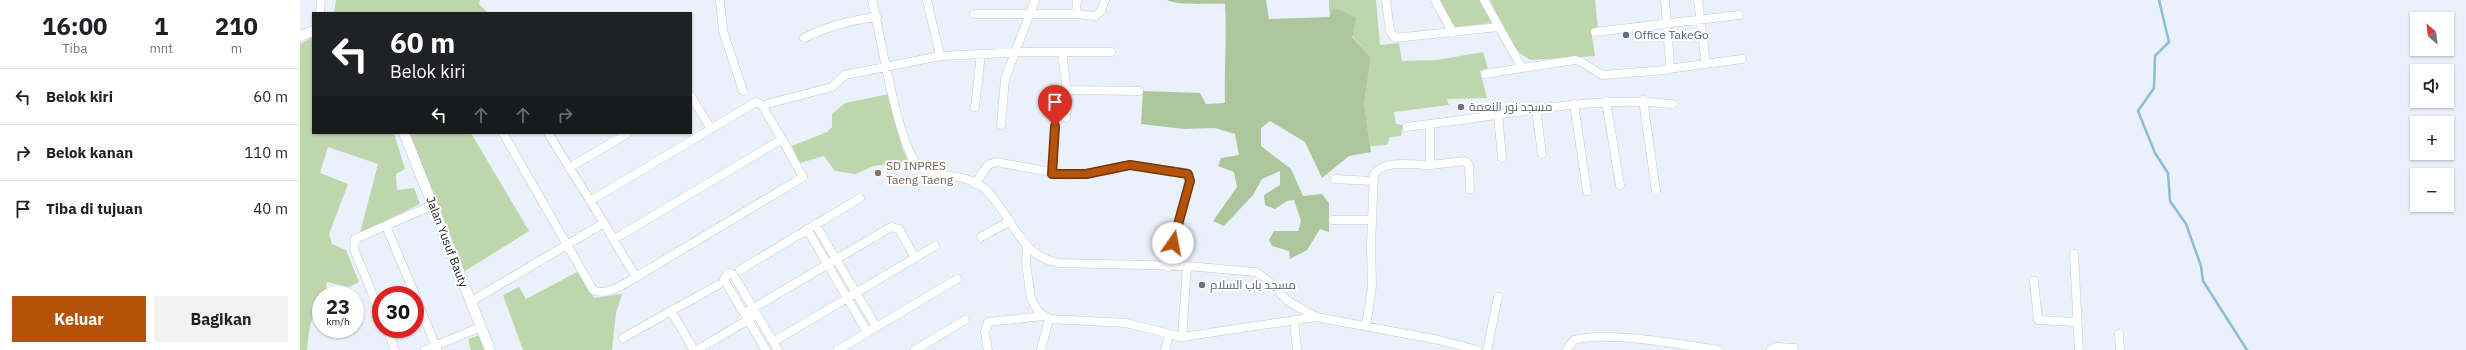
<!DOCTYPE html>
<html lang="id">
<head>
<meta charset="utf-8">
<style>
	:root { --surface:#fff; --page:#f2f2f2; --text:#202124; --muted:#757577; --line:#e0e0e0; --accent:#b45309 }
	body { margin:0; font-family:"IBM Plex Sans",Cairo,sans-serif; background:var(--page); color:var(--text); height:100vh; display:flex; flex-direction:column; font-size:15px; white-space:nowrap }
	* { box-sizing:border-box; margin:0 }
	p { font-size:13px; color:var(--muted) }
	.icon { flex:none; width:22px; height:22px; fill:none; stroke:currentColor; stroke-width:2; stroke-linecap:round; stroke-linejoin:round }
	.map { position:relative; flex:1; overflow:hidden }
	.details { display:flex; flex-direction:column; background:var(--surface); width:300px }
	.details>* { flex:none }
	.top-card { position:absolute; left:12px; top:12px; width:380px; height:122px; border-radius:0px; box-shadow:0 1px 3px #0004; background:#202124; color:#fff; overflow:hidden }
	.needle { width:26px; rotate:332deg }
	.tools { position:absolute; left:2110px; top:12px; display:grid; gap:8px }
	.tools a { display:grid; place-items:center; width:44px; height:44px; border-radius:0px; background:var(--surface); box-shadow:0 1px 3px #0004; font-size:20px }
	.speed { position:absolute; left:12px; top:286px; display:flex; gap:8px; font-size:20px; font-weight:700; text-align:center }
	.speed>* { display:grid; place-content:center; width:52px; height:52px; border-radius:50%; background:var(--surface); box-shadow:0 1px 3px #0004; line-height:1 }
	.speed small { font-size:10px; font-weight:400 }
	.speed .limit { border:6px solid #d22; background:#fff; color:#111 }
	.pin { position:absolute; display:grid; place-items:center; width:34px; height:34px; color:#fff; margin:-41px -17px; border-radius:50% 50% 50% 0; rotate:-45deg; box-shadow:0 0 4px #0007 }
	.pin .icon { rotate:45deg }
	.me { position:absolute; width:44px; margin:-22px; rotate:12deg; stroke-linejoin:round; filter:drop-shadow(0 0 3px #0008) }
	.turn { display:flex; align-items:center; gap:14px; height:84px; padding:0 12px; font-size:18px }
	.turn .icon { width:52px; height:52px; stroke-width:2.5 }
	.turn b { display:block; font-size:28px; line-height:34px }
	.lanes { display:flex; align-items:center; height:38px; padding:0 12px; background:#0003; justify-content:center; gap:20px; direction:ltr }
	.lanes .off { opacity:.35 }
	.eta { display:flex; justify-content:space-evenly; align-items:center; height:68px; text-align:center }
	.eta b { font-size:24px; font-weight:800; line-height:28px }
	.button { display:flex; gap:8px; margin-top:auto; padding:8px 12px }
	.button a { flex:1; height:46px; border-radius:0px; background:var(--accent); color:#fff; font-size:16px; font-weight:800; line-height:46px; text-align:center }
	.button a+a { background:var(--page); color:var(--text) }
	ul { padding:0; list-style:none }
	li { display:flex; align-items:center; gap:12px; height:56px; padding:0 12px; border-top:1px solid var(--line) }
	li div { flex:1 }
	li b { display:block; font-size:15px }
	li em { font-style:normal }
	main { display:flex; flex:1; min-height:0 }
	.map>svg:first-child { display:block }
	.green { fill:#bed6ac }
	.forest { fill:#aec69c }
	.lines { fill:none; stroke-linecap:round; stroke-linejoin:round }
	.stream { stroke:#8ebbd8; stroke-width:2.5 }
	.minor-casing { stroke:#c3c9d1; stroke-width:9 }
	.tertiary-casing { stroke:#c3c9d1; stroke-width:11 }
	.minor { stroke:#fff; stroke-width:8 }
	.tertiary { stroke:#fff; stroke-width:10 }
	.route-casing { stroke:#753606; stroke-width:10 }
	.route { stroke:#b45309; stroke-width:7 }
	.service-dot { fill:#5c6f8a; stroke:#fff; stroke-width:1.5 }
	.worship-dot { fill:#6b7280; stroke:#fff; stroke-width:1.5 }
	.education-dot { fill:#8d6e63; stroke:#fff; stroke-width:1.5 }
	.labels { text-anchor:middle; stroke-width:4; stroke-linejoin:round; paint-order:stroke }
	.service-label { font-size:12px; fill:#4e5e75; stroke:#fff; text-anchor:start }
	.worship-label { font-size:12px; fill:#5b616d; stroke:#fff; text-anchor:start }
	.education-label { font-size:12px; fill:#785e54; stroke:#fff; text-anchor:start }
	.street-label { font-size:12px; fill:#1f2124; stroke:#fff }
</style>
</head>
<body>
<main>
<section class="details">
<div class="eta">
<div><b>16:00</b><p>Tiba</p></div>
<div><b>1</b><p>mnt</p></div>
<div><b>210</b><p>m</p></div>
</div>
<ul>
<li><svg class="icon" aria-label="left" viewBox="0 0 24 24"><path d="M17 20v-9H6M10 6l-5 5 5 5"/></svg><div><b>Belok kiri</b></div><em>60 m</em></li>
<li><svg class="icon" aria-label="right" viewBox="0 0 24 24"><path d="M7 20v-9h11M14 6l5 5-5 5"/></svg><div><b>Belok kanan</b></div><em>110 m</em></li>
<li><svg class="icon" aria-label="arrive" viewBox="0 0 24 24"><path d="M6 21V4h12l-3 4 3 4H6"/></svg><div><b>Tiba di tujuan</b></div><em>40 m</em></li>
</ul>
<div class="button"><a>Keluar</a><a>Bagikan</a></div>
</section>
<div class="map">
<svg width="2166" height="350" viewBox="0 0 2166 350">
	<rect width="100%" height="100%" fill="#ebf1fa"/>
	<path class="green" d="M36 0H180L179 4 188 13H34Z
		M1029 0H1076L1080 45 1099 43 1102 61 1137 60 1183 52 1188 68 1180 71 1187 98 1147 99 1149 105 1094 112 1096 124 1103 125 1101 136 1090 137 1087 145 1070 146 1064 104 1071 57 1029 11Z
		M1139 0H1180L1192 23 1155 27Z
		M1190 0H1295L1298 28 1291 30 1295 56 1231 60C1210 52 1200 20 1190 0Z
		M13 37V133H94L105 169 96 174 97 190 114 188 120 204 60 233 78 164 28 147 20 173 48 184 29 234 32 244 46 250 59 282 49 287 27 282 25 295H21V309C8 317 9 336 7 350H0V44Z
		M589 94 602 147 608 161 574 166 555 174 535 171 524 156 500 163 492 146 527 132 532 127V114L545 103Z
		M107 133H171L229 231 162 273Z
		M277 272 294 298 322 294 316 313 312 350H223L203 295 219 287 226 299Z
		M180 335 186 350H171L168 339Z"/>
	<path class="forest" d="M867 0H966L969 19 1029 17 1032 9 1041 10 1056 18 1052 37 1071 57 1064 104 1071 152 1049 156 1022 178 1005 142 970 121 961 128V146L991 169 1003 196 1022 194 1029 203V232L1020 229 1007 250 990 259 989 251 972 246 969 240 974 231H998L1001 221 994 200 987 201 975 209 965 205 964 195 980 185V171L962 179 953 195 924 226 913 221 937 187 934 172 918 166 921 158 939 155 935 134 915 128 884 129 841 124 843 91 900 93 906 104 925 103C924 70 927 38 925 4 910 3 878 6 867 0Z"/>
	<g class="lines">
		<path class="stream" d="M1859 0 1869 42 1855 56 1854 88 1838 111 1855 153 1868 173 1870 201 1886 224 1901 266 1903 281 1947 350"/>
		<g class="minor-casing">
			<path id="minor" d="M420 0 423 31 443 91
				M572 0C580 32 598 149 619 166 637 180 665 172 684 188 711 212 719 257 759 263L887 266 956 272 966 279 988 301 1016 317 1139 340 1177 350
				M627 0 640 56
				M1086 0 1090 31 1095 38 1198 27
				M1135 0 1153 33
				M1184 0 1222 68 1185 74
				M1398 0 1406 64
				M20 13 21 0
				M674 14H776L777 0
				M776 14 795 16 801 11 805 0
				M1295 32 1439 15
				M504 38C528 26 549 20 577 17
				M762 52 768 100 766 118
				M1222 68 1275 60 1282 62 1302 75 1367 70 1370 65 1365 0
				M1368 69 1442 59
				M768 90 839 91
				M391 96 411 129
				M1343 100 1356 191
				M1306 101 1320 185
				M467 104 532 87 545 75 640 56 726 52H811
				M1274 104 1287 191
				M675 107 681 54
				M1236 109 1242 154
				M1198 115 1202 158
				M701 125 705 79 735 0
				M1107 127 1130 124
				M203 133 293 290C307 297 324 284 336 277
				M1130 165 1165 161 1169 166 1170 189
				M269 168 328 133
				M752 174 755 126
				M1035 179 1072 181
				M675 184 688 165 696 162 767 175 786 174 830 165 886 173 890 179 879 218 868 267
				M290 201 456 102 461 104 482 139 321 235 313 239 304 223
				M1033 220H1071
				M515 224 576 326
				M86 226 115 295
				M507 229 567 332
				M681 237 710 221
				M313 239 336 277 503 177 482 139
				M727 246 726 263 731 299 738 311 749 319 826 323 882 337 1016 317
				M1774 254 1779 350
				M440 270 560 198
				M1734 281 1738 320 1777 322
				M115 296 137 349
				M170 302 304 223 248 133
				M371 311 418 285
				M445 313 591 227 599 229 615 258
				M81 315 54 249 55 239 133 205
				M994 321 997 350
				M1066 326 1072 287 1071 244 1074 174C1084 159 1114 165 1130 165V124C1210 115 1291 95 1372 104
				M87 329 95 350
				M1819 334 1820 350
				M882 337 887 266
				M323 338 371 311 394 350
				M478 339 635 246
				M125 350 181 327
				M397 350 453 317
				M466 350 424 280 428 273 433 274 478 350
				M538 350 657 279
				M615 350 665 320
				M688 350 685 332 688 322 743 316
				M741 350 749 319
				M865 350 869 334
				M1187 350 1198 297
				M1266 350 1274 340C1304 330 1384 345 1418 350
				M1471 350 1476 347 1494 348"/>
		</g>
		<g class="tertiary-casing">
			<path id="tertiary" d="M0 36 13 31
				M104 133 190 350"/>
		</g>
		<use href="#minor" class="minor"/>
		<use href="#tertiary" class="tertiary"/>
	</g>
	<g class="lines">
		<g class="route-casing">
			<path id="route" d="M755 126 752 174H786L830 165 888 174 890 181 873 243"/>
		</g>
		<use href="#route" class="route"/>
	</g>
	<circle class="service-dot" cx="1326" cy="35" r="4"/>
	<g class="worship-dot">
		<circle cx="1161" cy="107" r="4"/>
		<circle cx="902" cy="285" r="4"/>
	</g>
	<circle class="education-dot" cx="578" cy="173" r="4"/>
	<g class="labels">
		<g class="service-label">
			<text x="1334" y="39">Office TakeGo</text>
		</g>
		<g class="worship-label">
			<text x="1169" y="111">مسجد نور النعمة</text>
			<text x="910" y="289">مسجد باب السلام</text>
		</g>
		<g class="education-label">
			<text x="586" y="170">SD INPRES<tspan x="586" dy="14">Taeng Taeng</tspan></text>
		</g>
		<g class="street-label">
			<text transform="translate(147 242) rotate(69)" y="4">Jalan Yusuf Bauty</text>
		</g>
	</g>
</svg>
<div class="tools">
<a><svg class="needle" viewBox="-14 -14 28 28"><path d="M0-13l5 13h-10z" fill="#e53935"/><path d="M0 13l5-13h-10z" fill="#757577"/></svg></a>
<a><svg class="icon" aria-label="sound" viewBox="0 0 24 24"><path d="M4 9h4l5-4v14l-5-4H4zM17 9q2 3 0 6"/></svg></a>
<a>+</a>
<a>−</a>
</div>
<div class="speed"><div>23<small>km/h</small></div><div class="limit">30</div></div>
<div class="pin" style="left:755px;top:126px;background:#d93025"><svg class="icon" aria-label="arrive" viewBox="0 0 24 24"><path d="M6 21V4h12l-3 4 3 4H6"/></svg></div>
<svg class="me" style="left:873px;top:243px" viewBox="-20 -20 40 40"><circle r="19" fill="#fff"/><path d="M0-13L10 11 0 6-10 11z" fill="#b45309"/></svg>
<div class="top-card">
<div class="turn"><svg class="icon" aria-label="left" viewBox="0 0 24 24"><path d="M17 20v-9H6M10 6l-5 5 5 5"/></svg><div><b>60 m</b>Belok kiri</div></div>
<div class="lanes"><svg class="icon" aria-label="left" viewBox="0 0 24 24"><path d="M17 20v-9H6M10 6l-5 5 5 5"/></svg><svg class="icon off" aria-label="ahead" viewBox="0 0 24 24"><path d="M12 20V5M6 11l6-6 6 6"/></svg><svg class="icon off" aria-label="ahead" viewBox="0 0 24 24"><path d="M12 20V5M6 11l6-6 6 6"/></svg><svg class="icon off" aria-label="right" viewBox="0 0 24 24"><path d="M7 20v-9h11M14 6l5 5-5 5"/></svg></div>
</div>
</div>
</main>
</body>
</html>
